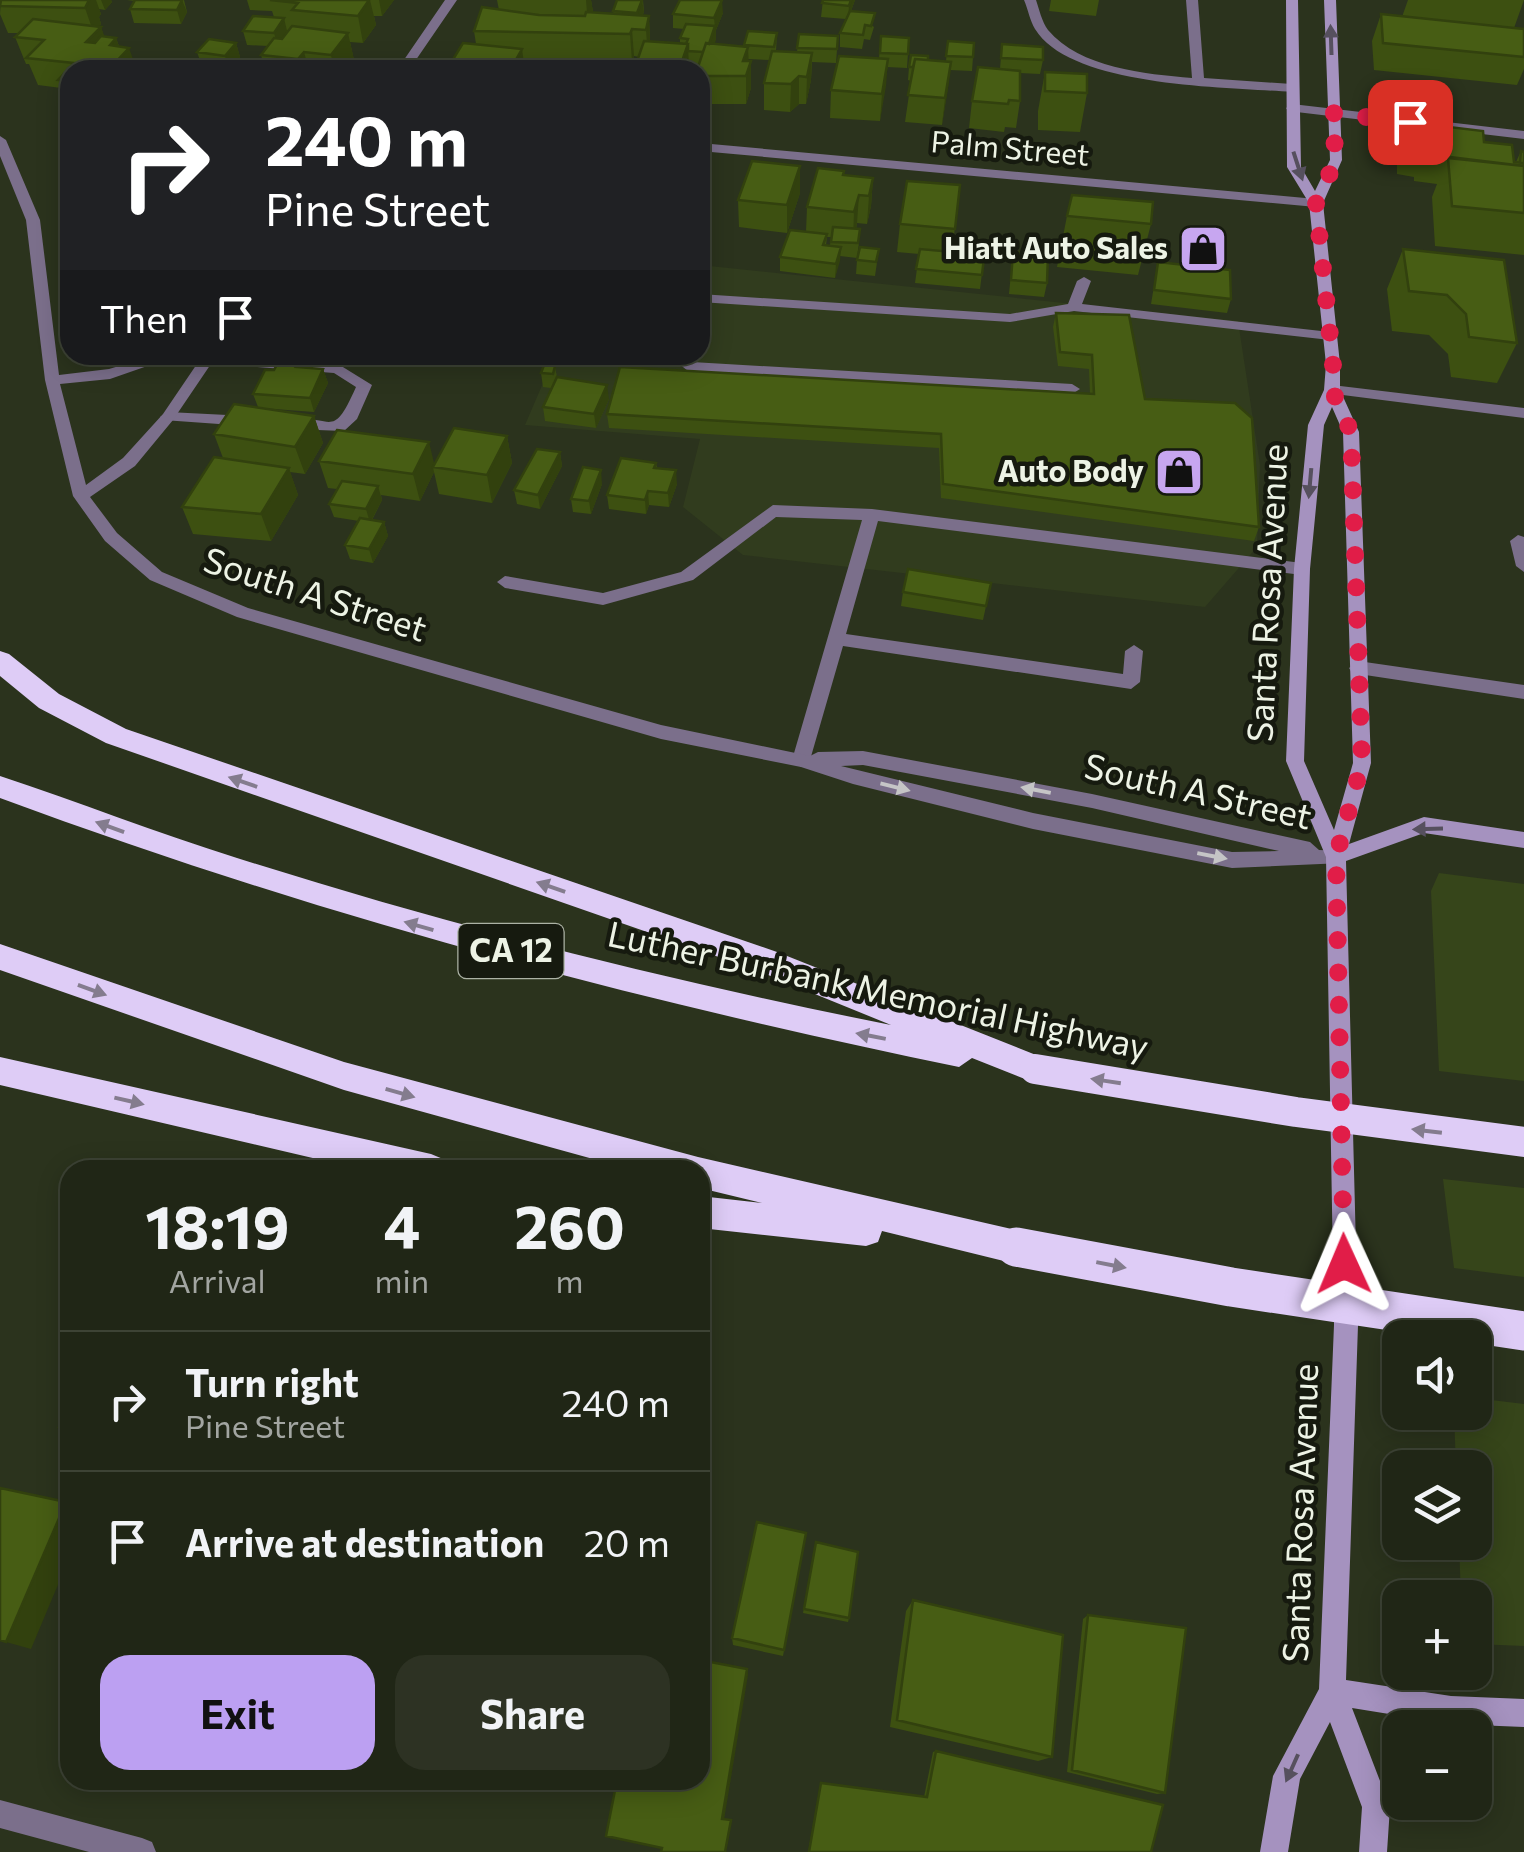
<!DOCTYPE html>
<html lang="en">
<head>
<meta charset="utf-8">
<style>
	:root { --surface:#202616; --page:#2d3223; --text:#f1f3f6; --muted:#a2a5a1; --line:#3d4335; --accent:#bca0f2 }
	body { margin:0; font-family:Commissioner,sans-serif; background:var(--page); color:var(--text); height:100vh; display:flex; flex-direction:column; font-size:38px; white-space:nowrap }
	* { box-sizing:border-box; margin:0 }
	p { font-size:32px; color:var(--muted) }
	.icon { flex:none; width:55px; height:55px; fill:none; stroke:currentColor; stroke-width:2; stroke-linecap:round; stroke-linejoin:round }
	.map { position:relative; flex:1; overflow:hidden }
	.side { position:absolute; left:60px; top:1160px; width:650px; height:630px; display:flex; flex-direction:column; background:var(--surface); border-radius:30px; box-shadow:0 5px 25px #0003,0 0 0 2px var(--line) }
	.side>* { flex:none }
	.banner { position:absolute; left:60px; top:60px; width:650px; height:305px; border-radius:30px; box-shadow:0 5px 25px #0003,0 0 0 2px var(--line); background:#202124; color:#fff; overflow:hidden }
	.controls { position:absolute; left:1382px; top:1320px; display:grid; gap:20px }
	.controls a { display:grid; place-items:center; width:110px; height:110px; border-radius:20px; background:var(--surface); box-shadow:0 5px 25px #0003,0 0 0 2px var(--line); font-size:50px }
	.pin { position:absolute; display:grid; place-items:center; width:85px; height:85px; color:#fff; margin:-42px; border-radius:20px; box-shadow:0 5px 15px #0006 }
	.me { position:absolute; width:110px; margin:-55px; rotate:359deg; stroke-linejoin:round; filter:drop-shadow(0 0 8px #0008) }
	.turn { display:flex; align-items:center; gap:35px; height:210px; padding:0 40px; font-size:45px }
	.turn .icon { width:130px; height:130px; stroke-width:2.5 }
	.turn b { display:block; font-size:70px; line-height:85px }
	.then { display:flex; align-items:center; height:95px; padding:0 40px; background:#0003; gap:20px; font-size:38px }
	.eta { display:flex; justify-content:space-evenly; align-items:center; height:170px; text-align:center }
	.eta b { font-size:60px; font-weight:700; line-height:70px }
	.cta { display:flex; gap:20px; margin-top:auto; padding:20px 40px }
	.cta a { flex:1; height:115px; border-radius:30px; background:var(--accent); color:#111; font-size:40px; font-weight:700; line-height:115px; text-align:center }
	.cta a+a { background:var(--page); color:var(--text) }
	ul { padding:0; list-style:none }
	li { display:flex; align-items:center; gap:30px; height:140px; padding:0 40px; border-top:2px solid var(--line) }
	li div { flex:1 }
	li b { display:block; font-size:38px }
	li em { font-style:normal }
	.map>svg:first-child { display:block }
	.built { fill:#313c1e }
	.green { fill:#36451a }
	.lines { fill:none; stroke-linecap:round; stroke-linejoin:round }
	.service { fill:#7b6f8b; fill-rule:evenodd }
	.minor { fill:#7b6f8b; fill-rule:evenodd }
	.secondary { fill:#a592bf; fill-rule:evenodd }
	.motorway { fill:#deccf6; fill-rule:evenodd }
	.motorway-bridge-far1 { stroke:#deccf6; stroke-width:30 }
	.motorway-bridge { stroke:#deccf6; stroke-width:39 }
	.wall { fill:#3d5011; fill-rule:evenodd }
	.shaded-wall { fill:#32410e }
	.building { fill:#475d14; stroke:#32410e; stroke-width:2.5 }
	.oneway { fill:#56505e }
	.oneway2 { fill:#847c8e }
	.oneway3 { fill:#c5c5c6 }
	.route { stroke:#e11d48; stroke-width:18; stroke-dasharray:0 32.4 }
	.labels { text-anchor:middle; stroke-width:9; stroke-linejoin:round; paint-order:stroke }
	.far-street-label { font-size:30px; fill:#edf3e5; stroke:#161a0f }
	.far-poi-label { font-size:30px; font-weight:bold; fill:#edf3e5; stroke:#161a0f; text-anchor:end }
	.shield { fill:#161a0f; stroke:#acb2a5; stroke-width:2.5 }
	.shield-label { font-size:32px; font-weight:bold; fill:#edf3e5 }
	.street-label { font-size:35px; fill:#edf3e5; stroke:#161a0f }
</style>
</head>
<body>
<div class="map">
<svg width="1524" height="1852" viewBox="0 0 1524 1852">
	<rect width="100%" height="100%" fill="#2b331d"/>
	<path class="built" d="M700 265 1238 321 1260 465 1257 547 1205 607 743 555 683 507 700 439 525 425 555 355H700Z"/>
	<path class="green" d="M1439 873 1524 884V1081L1439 1071 1431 891Z
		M1443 1179 1524 1188V1277L1454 1268Z
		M1475 1398 1524 1404V1646L1475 1644V1598L1461 1597 1459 1543 1475 1542V1468L1456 1467 1454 1413 1475 1412Z"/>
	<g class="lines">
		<path class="service" d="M1024 0H1036C1039 9 1042 22 1048 30 1080 68 1145 74 1192 78L1186 0H1198L1204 78 1292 84 1298 88 1292 92C1230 87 1071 88 1035 29 1030 21 1028 9 1024 0Z
			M1084 277 1091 281 1082 304 1330 332 1337 336 1330 340 1074 311 1010 322 700 302V294L1010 314 1068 304 1077 281Z
			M203 355 338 364 372 385 357 419 344 431 291 429 286 428V420C334 413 331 443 356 387L334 373 208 363 203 361Z
			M668 355H684L692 362 1072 384 1080 389 1072 394 688 371Z
			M168 412 247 416 255 421 247 426 163 420 160 417Z
			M773 505 872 509 1302 563 1310 569 1302 575 878 521 846 634 1123 674 1125 651 1134 645 1143 651 1140 682 1131 689 843 646 810 760 801 767 792 760 862 520 776 517 693 580 603 605 505 588 497 582 505 576 603 593 681 572Z
			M1518 535 1524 537V572L1516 566 1510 541Z
			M1358 661 1524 685V699L1352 673 1349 668Z"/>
		<path class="minor" d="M445 0H457L409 70H397Z
			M1292 104 1524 131V139L1288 111 1286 108Z
			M0 136 6 140 40 220 59 375 109 369 156 355H179L110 379 60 384 86 485 123 458 163 414 203 355H217L173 420 135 466 90 497 117 533 162 572 248 608 661 725 810 756 818 752 863 751 1092 794 1310 842 1319 850 1343 851 1346 857 1343 863 1232 868 1033 829 853 784 801 767 661 739 237 617 150 580 105 541 73 496 45 380 26 220 0 156ZM863 765 1092 808 1279 851 1232 852 1033 813 841 766Z
			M700 143 1316 199 1323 203 1316 207 700 151Z
			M1332 385 1524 408V418L1327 393V387Z
			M0 1800 142 1838 152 1842 156 1852H89L0 1828Z"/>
		<path class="secondary" d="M1286 0H1298L1301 167 1315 191 1330 160 1324 0H1336L1342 160 1323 203 1340 364V390L1359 432 1371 763 1349 844 1424 817 1524 832V848L1424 833 1346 861 1358 1325 1346 1680 1451 1696 1524 1699V1727L1451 1724 1352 1708 1390 1807 1387 1852H1359L1362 1807 1330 1722 1300 1779 1288 1852H1260L1273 1776 1319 1689 1334 1325 1326 857 1286 761 1294 569 1308 425 1324 390 1326 364 1309 203 1287 167ZM1332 407 1343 432 1353 763 1334 830 1304 761 1310 569 1324 425Z"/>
		<path class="motorway" d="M0 651 9 654 59 694 126 729 777 952 1046 1059 1051 1069 1046 1079 1035 1083 972 1058 959 1067C632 1000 313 914 0 798V776C79 802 157 833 237 858 451 926 670 981 891 1025L756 970 106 743 39 708 0 676Z
			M0 944 344 1062 698 1157 1016 1230 1028 1235 1033 1247 1028 1259 1016 1264 882 1231 878 1242 866 1246 700 1228V1196L762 1203 700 1188V1170H633L344 1090 0 970Z
			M0 1057 431 1154 443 1159 448 1170H364L0 1085Z"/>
		<path class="motorway-bridge-far1" d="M1035 1069 1296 1112 1524 1142"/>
		<path class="motorway-bridge" d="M1016 1247 1231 1287 1524 1331"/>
	</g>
	<path class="wall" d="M1 0H111L112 2 105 10 99 9 101 14 99 17 101 24 99 27H101L104 37 116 38 119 46 70 70V107L61 88 38 85 29 64H26L15 37 19 33H8L0 14Z
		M127 0H184L187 12 181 24 134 23 130 9 135 1Z
		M247 0H394L382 16H374L376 25 363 43 350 42 354 60 347 70H238L263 62 261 55 268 46 247 45 243 31 274 17 272 11 250 10Z
		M497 0H591L593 12 613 14 617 0H643L644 12 642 16H649L650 41 680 43V38L684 29 673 28V14L723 13 716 30 714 44 745 47 748 31 777 33 776 51 797 52 799 34 838 36 836 63 812 62 811 80 806 104H799L790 112 764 110V83L770 60 748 59V61H751V88L746 104H700V70L698 65 689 64V70H634L639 57 634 56 632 62 523 59 525 70H453L452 61 476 44 474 31 499 10Z
		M823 0H855L851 11 874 27 870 40 864 39 862 49 840 47V33L846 19 821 17Z
		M1051 0H1099L1096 16 1049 11Z
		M1408 0H1524L1514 28 1524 57V69L1517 85 1374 70 1372 41 1381 14 1402 17Z
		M881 36 909 38 907 68 887 67 880 121 830 118 831 90 879 58Z
		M948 41 973 57 972 71 950 70 942 125 905 122 911 81 908 80 909 67 928 60 946 61Z
		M236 43 240 57 229 70 202 66 197 52Z
		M1002 44 1043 60 1040 74 1020 73V101L1016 128 1005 127 1004 132 969 128 972 101 1000 69Z
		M1045 72 1087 93 1080 132 1038 130V111Z
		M1407 122 1484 142 1514 162H1516L1521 151 1524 152V255L1435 246 1432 197 1437 184 1414 181V177L1397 174V150Z
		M800 166V193L787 233 739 227 738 200Z
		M843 175 873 178 871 206 867 224 857 223 856 229 859 243 857 258 840 256 835 278 780 271V257L806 232 807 207ZM827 237H831L830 245H826Z
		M960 185 952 252 963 253 985 249 980 289 915 283 919 254 897 252 900 224Z
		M1067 216 1151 224 1138 275 1057 267Z
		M879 249 875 276 856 274 857 260Z
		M1403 249 1517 343 1497 383 1451 377 1448 354 1429 335 1392 331 1387 289Z
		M1013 252 1047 283 1044 297 1009 294Z
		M1158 262 1231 299 1227 313 1151 304Z
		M1056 313 1145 399 1259 527 1254 541 941 498 939 448 609 428 607 414 1090 394 1089 369 1058 366 1053 327Z
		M331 355H381L378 362Z
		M497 355H619L616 363 555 367 557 377 609 399 596 428 545 421 543 407 551 388 543 387 541 373 552 365 551 357 548 364 533 362 530 367 499 363Z
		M300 361 301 367 323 369 328 383 314 412 261 408 314 416 323 443 305 474 290 472 298 495 271 541 193 534 182 507 223 458 214 434 258 407 253 394 274 370Z
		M507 436 512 463 492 503 439 494 434 472 420 501 381 495 382 500 372 520 384 522 388 536 373 563 350 559 345 545 359 521 334 517 329 504 337 489 328 488 319 461 434 464Z
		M560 452 562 466 540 509 517 504 514 490Z
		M656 463 657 468 677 484 669 507 649 505 646 514 609 509 607 495Z
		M602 484 591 514 573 512 571 499Z
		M991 583 983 620 901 606 903 592Z
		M806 1533 783 1656 733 1645 732 1638Z
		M816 1542 849 1618 848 1622 803 1613Z
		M913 1600 1052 1757 1038 1761 890 1727 906 1611Z
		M1088 1615 1165 1793 1157 1794 1067 1772 1083 1619Z
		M936 1751 1151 1852H808L821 1783 924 1797 933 1752Z"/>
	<path class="shaded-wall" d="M86 0H96L101 14 99 17 101 24 96 32 101 27 111 54 86 42 94 34 85 8Z
		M101 0H111L112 2 105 10Z
		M182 0 187 12 181 24 177 10Z
		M369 0H370L376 25 363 43 358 16Z
		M379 0H394L382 16Z
		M586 0H591L593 12 588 26Z
		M642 0 644 12 638 26 637 13Z
		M722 0 723 13 716 30V40L706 66V52L715 28 714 18Z
		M851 0H855L848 19 849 6Z
		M649 16 650 43 648 57 646 30Z
		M284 18 287 31 278 47 274 33Z
		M632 29 634 56 632 62 630 34Z
		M348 33 354 60 347 70H334L331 55Z
		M116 38 122 55 129 48 137 70H108L110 45Z
		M236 43 240 57 229 70 225 56Z
		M688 44 689 70H679Z
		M748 47 749 67 751 61V88L746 104V76L743 61Z
		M522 49 525 70H510Z
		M304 52 309 70H301L298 59Z
		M812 53 811 80 806 104 807 77Z
		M888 59 886 86 880 121 882 94Z
		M951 62 948 89 942 125 945 98Z
		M799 76V104L790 112 791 84Z
		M800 166V193L787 233V205Z
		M708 172 709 200 700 225V194Z
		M873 178 871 206 867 224 869 196Z
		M859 195 857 223 853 240 854 212Z
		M841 247 840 261 835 278 836 264Z
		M323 369 328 383 314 412 310 398Z
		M607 385 609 399 596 428 594 414Z
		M314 416 323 443 305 474 295 447Z
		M507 436 512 463 492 503 487 475Z
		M429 442 435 467H433L434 472 420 501 413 474Z
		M560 452 562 466 540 509 538 495Z
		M289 468 298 495 271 541 261 514Z
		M601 470 602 484 591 514 589 501Z
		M676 470 677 484 669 507 668 493Z
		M378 486 382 500 370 523 366 509Z
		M648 491 649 505 646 514 645 500Z
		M384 522 388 536 373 563 369 549Z
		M66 1502 70 1504V1556L31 1649 6 1642Z
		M747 1669 748 1675 724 1820 722 1819Z
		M546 1780H554L552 1786 545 1784Z"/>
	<path class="building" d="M1 0H89L85 8 0 6Z
		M135 0H182L177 10 130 9Z
		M270 0H369L358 16 292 10 298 3Z
		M617 0H642L637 13 613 11Z
		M680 0H722L714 18 673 14Z
		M823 0H851L849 6 822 3Z
		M482 7 539 15 585 16 586 12 649 16 646 30 632 29 630 34 474 31Z
		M850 11 875 13 871 26 865 25 863 35 840 33Z
		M1381 14 1524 29V57L1383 43Z
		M253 16 284 18 274 33 243 31Z
		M33 19 101 27 86 42 95 43 101 36 116 38 110 45 129 48 108 70H70V81L58 80 74 63 26 58 44 40 15 37Z
		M686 24 715 26 709 44 706 43 703 52 688 51V44H686L688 39 680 38Z
		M292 26 348 33 331 55 304 52 298 59 261 55 274 38 282 39Z
		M748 31 777 33 774 47 744 45Z
		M799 34 838 36 837 49 797 48Z
		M881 36 909 38 908 54 880 53Z
		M209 39 236 43 225 56 197 52Z
		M644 41 688 44 679 70H634Z
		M948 41 974 43 973 57 946 56Z
		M463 43 522 49 510 70 481 69 484 65 452 61Z
		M706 43 748 47 743 61H751L746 76H700V70H697Z
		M1002 44 1043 47V60L1001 58Z
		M772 51 812 53 807 77 799 76 791 84 764 83Z
		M911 55 928 56V60L915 59 913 67H909Z
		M839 56 888 59 882 94 831 90Z
		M915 59 951 62 945 98 908 95Z
		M250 62 313 63 310 70H238L240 67H248Z
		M595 64 627 67 625 70H592Z
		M978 67 1020 71V101L1009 100 1008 104 972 101Z
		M1045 72 1087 74V93L1045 91Z
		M1407 122 1483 131 1484 142 1512 145 1514 162 1524 163V166L1425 154V149L1408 147Z
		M1521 151 1524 152V163H1520Z
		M1448 158 1524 166V213L1452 206Z
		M752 161 800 166 787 205 738 200Z
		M818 168 844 171 843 175 873 178 869 196 859 195 854 212 807 207Z
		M700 172H708L700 194Z
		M907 181 960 185 955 229 900 224Z
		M1072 195 1153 202 1151 224 1067 216Z
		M833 227 860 229 858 243 831 242Z
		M790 230 827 234 823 245 841 247 836 264 780 257Z
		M860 247 879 249 876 262 857 260Z
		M964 247 985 249 982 275 916 269 920 249 963 253Z
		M1403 249 1504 260 1517 343 1469 337 1466 314 1447 295 1409 291Z
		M1013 252 1048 255 1047 283 1011 280Z
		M1158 262 1230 270 1231 299 1154 290Z
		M1056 313 1129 315 1145 399 1235 403 1252 418 1259 527 943 484 941 434 607 414 620 367 1094 394 1092 355 1060 352Z
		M280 359 300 361 296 367 323 369 310 398 253 394 265 370H274Z
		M544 365 555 366 553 374 541 373Z
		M557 377 607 385 594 414 543 407Z
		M234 404 314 416 295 447 214 434Z
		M454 428 507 436 487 475 433 467Z
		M337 430 429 442 413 474 319 461Z
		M537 449 560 452 538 495 514 490Z
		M214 457 289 468 261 514 182 507Z
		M621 458 656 463 654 468 676 470 668 493 648 491 645 500 607 495Z
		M583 467 601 470 589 501 571 499Z
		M342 481 378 486 366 509 329 504Z
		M360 518 384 522 369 549 345 545Z
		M908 569 991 583 986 606 903 592Z
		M70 1402V1429L59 1427Z
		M0 1488 66 1502 6 1642 0 1640Z
		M757 1522 806 1533 784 1650 732 1638Z
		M816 1542 858 1552 849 1618 804 1609Z
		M913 1600 1063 1635 1052 1757 897 1720Z
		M1088 1615 1186 1628 1165 1793 1072 1770Z
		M70 1629V1642L65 1640Z
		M700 1660 747 1669 722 1819 731 1820 725 1852H661L662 1848 606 1836 617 1780H700Z
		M936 1751 1163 1805 1151 1852H809L821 1783 927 1797Z
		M529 1780H546L545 1784Z"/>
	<defs><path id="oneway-solid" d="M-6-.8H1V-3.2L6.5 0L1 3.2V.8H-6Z" transform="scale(2.5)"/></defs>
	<g class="oneway">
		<use href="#oneway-solid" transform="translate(1331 40) rotate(-92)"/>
		<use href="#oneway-solid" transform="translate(1298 166) rotate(72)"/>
		<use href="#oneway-solid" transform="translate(1310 483) rotate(95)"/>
		<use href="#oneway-solid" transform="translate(1428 829) rotate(178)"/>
		<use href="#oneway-solid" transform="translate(1292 1768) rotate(114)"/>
	</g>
	<g class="oneway2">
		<use href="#oneway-solid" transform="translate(243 782) rotate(-161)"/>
		<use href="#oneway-solid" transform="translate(110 827) rotate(-160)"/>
		<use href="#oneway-solid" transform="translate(551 887) rotate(-161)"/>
		<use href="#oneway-solid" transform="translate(419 926) rotate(-164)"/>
		<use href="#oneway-solid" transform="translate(92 990) rotate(20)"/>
		<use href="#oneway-solid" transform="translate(871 1036) rotate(-169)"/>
		<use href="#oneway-solid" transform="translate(1106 1081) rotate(-171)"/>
		<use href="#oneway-solid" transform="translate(400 1093) rotate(16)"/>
		<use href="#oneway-solid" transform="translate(129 1101) rotate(13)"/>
		<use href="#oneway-solid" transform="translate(1427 1131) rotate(-173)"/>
		<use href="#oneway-solid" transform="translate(1111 1265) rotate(11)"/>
	</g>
	<g class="oneway3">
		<use href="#oneway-solid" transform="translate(895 787) rotate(14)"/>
		<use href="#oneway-solid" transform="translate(1036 790) rotate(-169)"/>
		<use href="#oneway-solid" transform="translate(1212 856) rotate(11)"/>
	</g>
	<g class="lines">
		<path class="route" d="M1344 1264 1336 857 1362 763 1351 432 1332 390 1333 364 1316 203 1336 160 1332 113 1410 122"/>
	</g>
	<defs>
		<g id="shop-square" transform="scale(2.5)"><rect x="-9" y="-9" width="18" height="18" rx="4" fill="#c7a6f0" stroke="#161a0f"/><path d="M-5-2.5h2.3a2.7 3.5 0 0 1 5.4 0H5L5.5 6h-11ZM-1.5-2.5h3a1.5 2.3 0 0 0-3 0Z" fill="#111"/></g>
	</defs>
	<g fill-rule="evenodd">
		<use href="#shop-square" x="1203" y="249"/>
		<use href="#shop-square" x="1179" y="472"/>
	</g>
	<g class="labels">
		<g class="far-street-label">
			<text transform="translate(1010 149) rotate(5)" y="10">Palm Street</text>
		</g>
		<g class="far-poi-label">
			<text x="1168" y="259">Hiatt Auto Sales</text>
			<text x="1144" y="482">Auto Body</text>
		</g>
		<rect class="shield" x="458.5" y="924" width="105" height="54" rx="8"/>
		<g class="shield-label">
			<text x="511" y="962">CA 12</text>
		</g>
		<g class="street-label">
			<text transform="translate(1268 593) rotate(-87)" y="12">Santa Rosa Avenue</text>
			<text transform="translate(315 595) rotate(18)" y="12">South A Street</text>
			<text transform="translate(1198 792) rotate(13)" y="12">South A Street</text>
			<text transform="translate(878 991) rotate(12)" y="12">Luther Burbank Memorial Highway</text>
			<text transform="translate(1301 1513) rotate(-88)" y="12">Santa Rosa Avenue</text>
		</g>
	</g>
</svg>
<div class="controls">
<a><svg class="icon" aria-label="sound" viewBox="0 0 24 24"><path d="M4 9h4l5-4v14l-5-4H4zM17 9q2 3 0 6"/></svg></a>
<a><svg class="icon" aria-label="layers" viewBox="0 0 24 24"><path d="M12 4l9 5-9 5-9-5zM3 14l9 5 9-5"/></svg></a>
<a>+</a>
<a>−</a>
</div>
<div class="pin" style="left:1410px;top:122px;background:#d93025"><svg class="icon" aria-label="arrive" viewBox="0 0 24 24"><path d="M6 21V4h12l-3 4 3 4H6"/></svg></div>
<svg class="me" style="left:1344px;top:1264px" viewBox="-20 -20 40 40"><path d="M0-17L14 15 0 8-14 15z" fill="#e11d48" stroke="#fff" stroke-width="4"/></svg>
<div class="banner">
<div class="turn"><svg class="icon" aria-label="right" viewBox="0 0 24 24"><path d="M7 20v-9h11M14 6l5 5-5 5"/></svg><div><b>240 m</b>Pine Street</div></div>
<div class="then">Then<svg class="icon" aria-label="arrive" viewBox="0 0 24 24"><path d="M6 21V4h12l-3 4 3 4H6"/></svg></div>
</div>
<section class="side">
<div class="eta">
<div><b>18:19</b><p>Arrival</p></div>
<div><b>4</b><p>min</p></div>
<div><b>260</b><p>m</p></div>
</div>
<ul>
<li><svg class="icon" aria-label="right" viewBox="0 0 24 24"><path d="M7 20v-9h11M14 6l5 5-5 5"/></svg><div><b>Turn right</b><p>Pine Street</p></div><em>240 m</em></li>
<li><svg class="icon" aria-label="arrive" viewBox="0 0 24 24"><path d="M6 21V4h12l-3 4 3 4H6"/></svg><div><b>Arrive at destination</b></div><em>20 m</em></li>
</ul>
<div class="cta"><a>Exit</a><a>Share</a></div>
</section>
</div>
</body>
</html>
